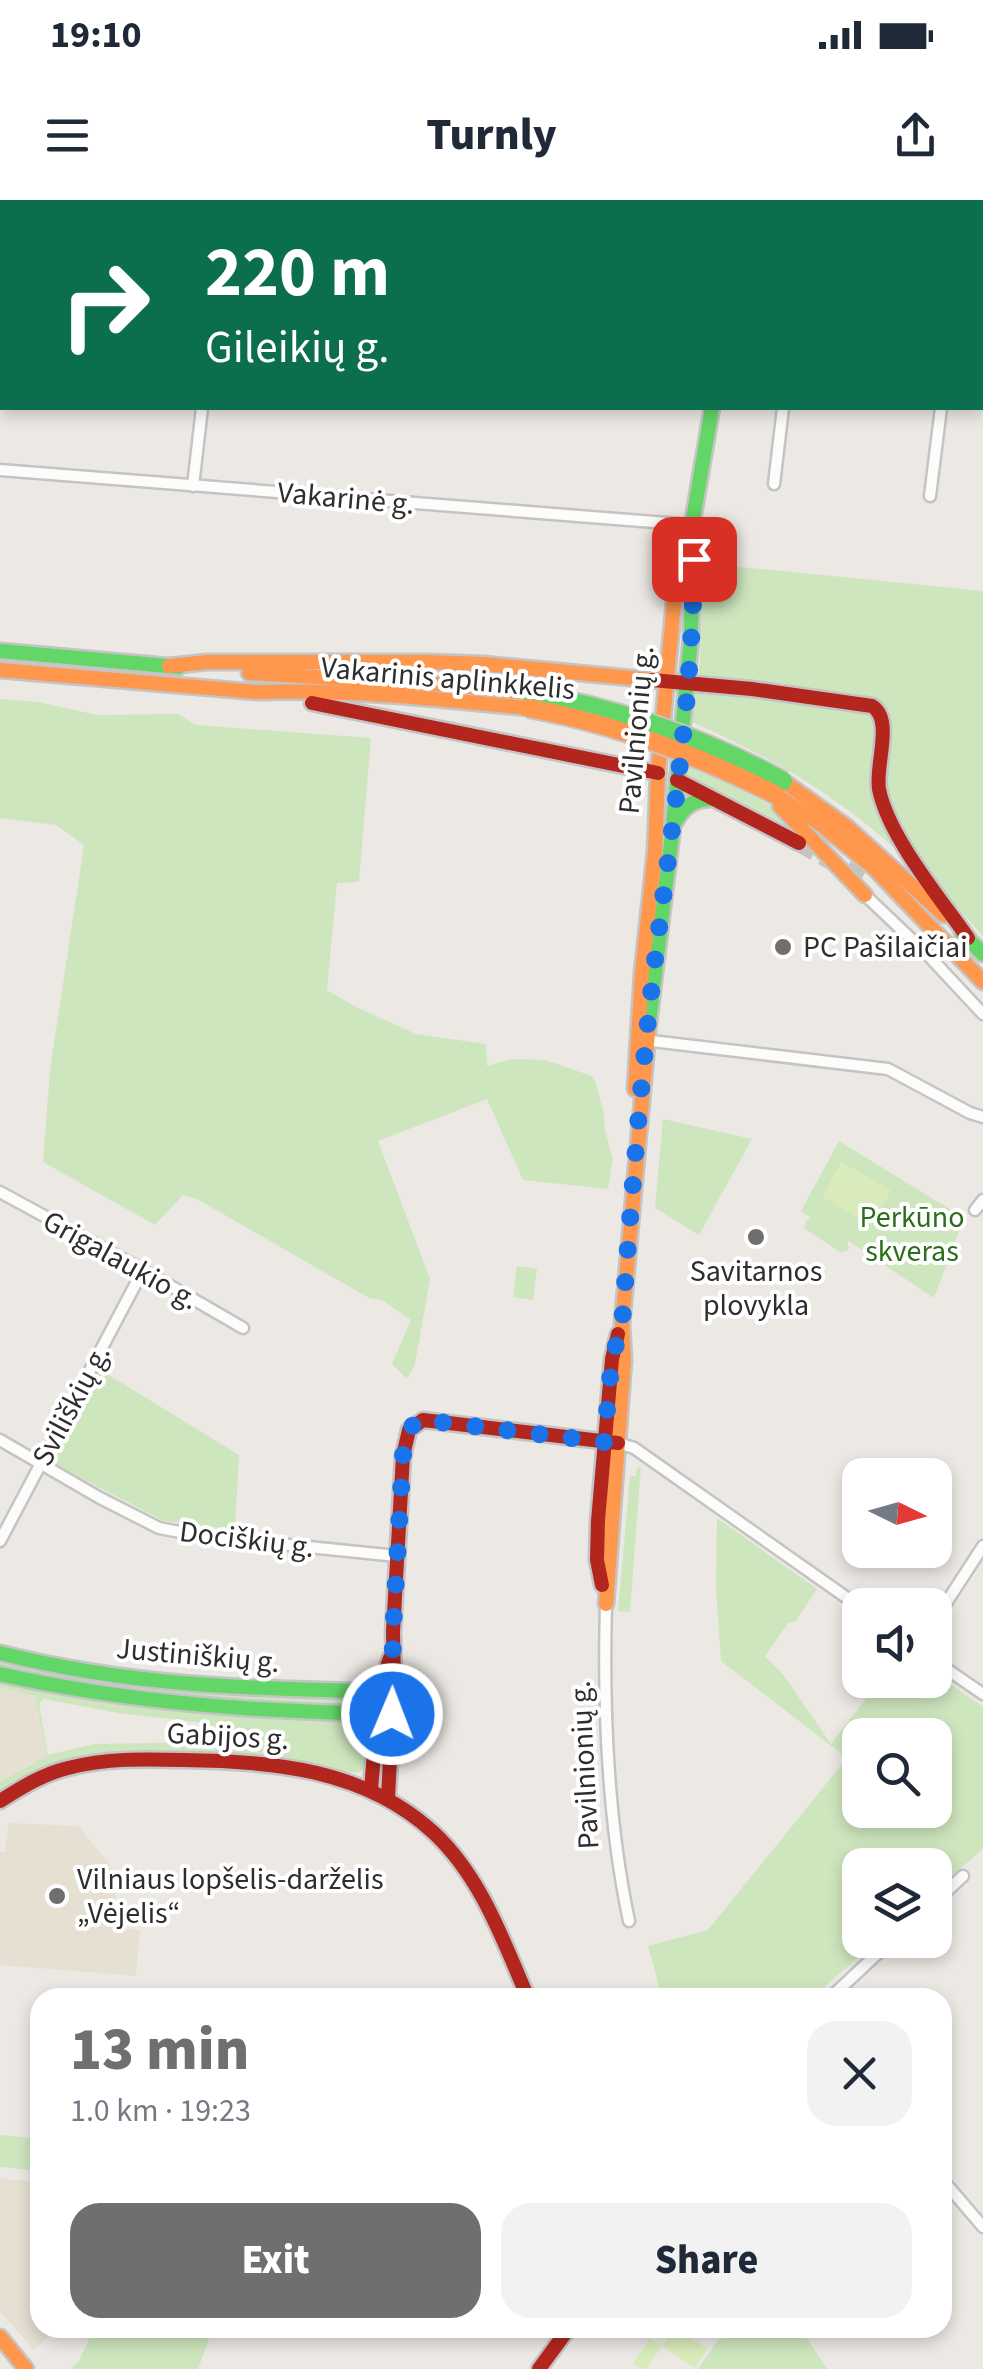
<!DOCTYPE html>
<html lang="en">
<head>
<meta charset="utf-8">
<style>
	:root { --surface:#fff; --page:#f2f2f3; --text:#1f2937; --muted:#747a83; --accent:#706f6e }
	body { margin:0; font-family:"Source Sans 3",sans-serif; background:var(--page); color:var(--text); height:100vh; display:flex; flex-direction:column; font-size:38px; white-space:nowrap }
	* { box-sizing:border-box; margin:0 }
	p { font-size:32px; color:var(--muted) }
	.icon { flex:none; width:55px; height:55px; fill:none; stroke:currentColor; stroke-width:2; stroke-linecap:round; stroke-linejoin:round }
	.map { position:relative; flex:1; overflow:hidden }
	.panel { position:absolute; left:30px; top:1788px; width:922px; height:350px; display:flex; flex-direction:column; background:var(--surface); border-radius:30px; box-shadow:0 5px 15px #0003 }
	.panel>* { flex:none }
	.top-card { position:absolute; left:0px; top:0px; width:985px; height:210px; box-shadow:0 5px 15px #0003; background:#0b6e4f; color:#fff; overflow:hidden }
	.needle { width:65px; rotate:95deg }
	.buttons { position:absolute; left:842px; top:1258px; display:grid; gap:20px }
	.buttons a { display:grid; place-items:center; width:110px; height:110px; border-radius:20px; background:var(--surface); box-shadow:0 5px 15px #0003; font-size:50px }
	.pin { position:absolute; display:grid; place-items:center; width:85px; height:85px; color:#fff; margin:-42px; border-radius:20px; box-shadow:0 5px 15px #0006 }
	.me { position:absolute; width:110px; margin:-55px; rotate:1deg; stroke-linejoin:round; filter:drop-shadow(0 0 8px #0008) }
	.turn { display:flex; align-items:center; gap:35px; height:210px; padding:0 40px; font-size:45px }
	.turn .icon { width:130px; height:130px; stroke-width:2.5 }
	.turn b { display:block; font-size:70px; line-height:85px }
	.round { display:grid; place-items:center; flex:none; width:105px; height:105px; border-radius:30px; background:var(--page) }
	.summary { display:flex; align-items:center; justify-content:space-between; height:170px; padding:0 40px }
	h1 { font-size:60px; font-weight:800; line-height:75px; color:var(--accent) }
	.action { display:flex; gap:20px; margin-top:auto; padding:20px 40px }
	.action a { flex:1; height:115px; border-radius:30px; background:var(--accent); color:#fff; font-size:40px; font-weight:800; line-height:115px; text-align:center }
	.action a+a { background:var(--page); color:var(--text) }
	.status { display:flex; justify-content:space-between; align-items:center; height:70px; padding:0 50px; background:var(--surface); direction:ltr }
	.status svg { height:28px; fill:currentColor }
	header { display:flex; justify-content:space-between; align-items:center; height:130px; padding:0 40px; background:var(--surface); font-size:45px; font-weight:800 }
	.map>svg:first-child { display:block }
	.education { fill:#e6e0d3 }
	.green { fill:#cee6be; fill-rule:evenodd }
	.pitch { fill:#d9eabb }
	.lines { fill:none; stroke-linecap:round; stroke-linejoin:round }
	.highway-tunnel { stroke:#c6c3c0; stroke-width:18; stroke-dasharray:18 9; stroke-linecap:butt }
	.street-casing { stroke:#c5c4c5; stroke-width:15 }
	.fast-casing { stroke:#c5c4c5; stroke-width:19 }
	.slow-casing { stroke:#c5c4c5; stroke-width:19 }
	.jam-casing { stroke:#c5c4c5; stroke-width:19 }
	.street { stroke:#fcfcfb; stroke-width:10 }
	.fast { stroke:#63d668; stroke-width:14 }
	.slow { stroke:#ff974d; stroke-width:14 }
	.jam { stroke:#b3261e; stroke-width:14 }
	.fast-bridge-casing { stroke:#c6c5c4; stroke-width:22; stroke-linecap:butt }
	.slow-bridge-casing { stroke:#c6c5c4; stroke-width:22; stroke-linecap:butt }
	.fast-bridge { stroke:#63d668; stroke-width:18 }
	.slow-bridge { stroke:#ff974d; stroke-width:18 }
	.route { stroke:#1a73e8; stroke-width:18; stroke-dasharray:0 32.4 }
	.poi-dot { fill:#706f6e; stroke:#fff; stroke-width:4 }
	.labels { text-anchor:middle; stroke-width:8; stroke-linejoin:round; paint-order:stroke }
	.street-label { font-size:30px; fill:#2e2e2e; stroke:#fff }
	.poi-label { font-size:30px; fill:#2e2e2e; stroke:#fff; text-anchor:start }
	.park-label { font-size:30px; fill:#2c6e1b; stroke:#fff }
</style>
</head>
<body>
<div class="status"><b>19:10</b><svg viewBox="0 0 49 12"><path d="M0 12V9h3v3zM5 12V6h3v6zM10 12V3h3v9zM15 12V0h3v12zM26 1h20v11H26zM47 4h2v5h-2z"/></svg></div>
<header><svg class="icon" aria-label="menu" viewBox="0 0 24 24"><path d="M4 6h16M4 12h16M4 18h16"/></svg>Turnly<svg class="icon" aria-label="share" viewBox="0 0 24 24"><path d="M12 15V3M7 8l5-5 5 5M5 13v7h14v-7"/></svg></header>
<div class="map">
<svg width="983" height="2169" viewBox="0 0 983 2169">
	<rect width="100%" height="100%" fill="#ece8e4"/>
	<path class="education" d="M0 1488 35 1496 47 1557 30 1564 0 1581Z
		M9 1623 78 1626 110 1665 120 1728 140 1730 136 1776 0 1765V1652H5Z
		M0 1978 40 1983V2128H57L34 2150 0 2111Z"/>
	<path class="green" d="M702 363 983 391V736C929 675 865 617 796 575 762 555 727 538 692 522L700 460Z
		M0 499 39 502 97 515 178 514 196 525 371 538 359 682 337 683 327 790 356 807 416 834 486 844 487 866 511 859 545 860 592 876 596 883 604 915 605 930 613 959 608 989 523 980 487 899 378 941 430 1079 415 1164 407 1179 392 1164 411 1120 382 1100 369 1098 197 999 183 995 155 1025 43 962 50 870 84 645 56 625 0 618Z
		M689 564 768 604 801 637 687 577Z
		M663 919 752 939 699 1035 655 1008Z
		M839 941 964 1018 934 1098 847 1040 849 1048 847 1051 840 1052 804 1028 806 1021 811 1018 801 1011Z
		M517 1066 537 1069 533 1100 513 1097Z
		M99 1169 239 1255 235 1330 164 1321 50 1262Z
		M641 1267 630 1412 618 1411 630 1276H636L637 1268Z
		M717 1318 817 1389 795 1422H789L765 1456 785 1477 831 1544 880 1480H935V1473L983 1507V1649L935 1690V1665H860V1740H877L813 1797H662L648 1746 708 1730 847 1558 721 1461 716 1391ZM860 1535H935V1610H860Z
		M0 1458 47 1469 370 1497 372 1499V1505L368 1507 261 1505 132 1495 0 1468Z
		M0 1479 365 1520 371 1527 366 1570C346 1579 308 1560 284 1557 254 1553 223 1553 192 1552 122 1551 60 1550 0 1592V1581L47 1556 35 1496 0 1488ZM44 1499 118 1513 205 1523 204 1542 94 1544 48 1555 39 1504Z
		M34 1926 40 1927V1971L0 1967V1935L32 1938Z
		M94 2128H213L198 2169H70L79 2161Z
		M740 2128H800L827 2169H698L718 2140Z"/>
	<path class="pitch" d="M841 962 891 990 872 1025 822 997Z
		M675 2128 708 2149 694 2168 662 2146 646 2169H641L633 2163 650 2138 662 2146Z"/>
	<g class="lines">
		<path class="highway-tunnel" d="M799 643 869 682"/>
		<g class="street-casing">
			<path id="street" d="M76 0V2
				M269 0V2
				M732 0 751 2
				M668 2 672 0
				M805 2V0
				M982 30 983 31
				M0 270 692 325
				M774 284 783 208
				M193 286 202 208
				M930 296 941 208
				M865 695 927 754 983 814
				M643 840 888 869 970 913 983 917
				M0 992 143 1070 243 1128
				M975 1010 983 1000
				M0 1240 100 1298 159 1328 201 1336 397 1356
				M618 1243 634 1248 860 1407
				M0 1341 143 1070
				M606 1404C603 1510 607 1617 629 1721
				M935 1420 983 1346
				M935 1461 983 1494
				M935 1702 963 1676
				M830 1798 892 1740
				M942 1979 983 2027"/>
		</g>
		<g class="fast-casing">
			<path id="fast" d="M746 0V2
				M0 451 179 467
				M673 626C682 608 692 599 712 599
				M962 733 983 754
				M649 822 673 626 691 438 692 325 712 208
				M0 1453C134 1487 257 1489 394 1492
				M0 1474C130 1503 259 1512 392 1514"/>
		</g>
		<g class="slow-casing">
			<path id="slow" d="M169 466 207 462H428L484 464 652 480
				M0 470 257 492C347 489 439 499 528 508
				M249 473 451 485 530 493
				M783 581 847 627 944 715
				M776 595 823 626 874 668 983 782
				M780 606 865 695
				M635 889 642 773 655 652 658 573 679 349 683 336 692 325
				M606 1404 624 1160 622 1124 649 822
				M0 2137 26 2169"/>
		</g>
		<g class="jam-casing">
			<path id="jam" d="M652 480 752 489 872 506C894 519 875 565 879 589 888 636 940 698 968 738
				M312 503 658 573
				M677 580 799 643
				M602 1385 597 1360 598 1321 612 1159 618 1134
				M371 1590 379 1492 390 1458
				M388 1598 394 1482 393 1432 403 1256 409 1230 423 1220 618 1243
				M0 1601C22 1587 43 1574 68 1568 106 1558 145 1559 183 1560 272 1561 365 1569 434 1633 481 1677 503 1740 528 1798
				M539 2169 569 2128"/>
		</g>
		<use href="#street" class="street"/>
		<use href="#fast" class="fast"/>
		<use href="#slow" class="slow"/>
		<use href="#jam" class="jam"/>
		<g class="fast-bridge-casing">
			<path id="fast-bridge" d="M530 493C620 509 703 537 783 581"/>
		</g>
		<g class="slow-bridge-casing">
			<path id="slow-bridge" d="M528 508C616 524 696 554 776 595"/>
		</g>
		<use href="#fast-bridge" class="fast-bridge"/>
		<use href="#slow-bridge" class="slow-bridge"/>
	</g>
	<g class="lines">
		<path class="route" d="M392 1514 393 1432 403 1256 405 1234 415 1223 423 1220 604 1242 612 1159 622 1124C631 1005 640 886 654 768 671 632 693 496 694 359"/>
	</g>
	<g class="poi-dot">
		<circle cx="783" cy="747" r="10"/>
		<circle cx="756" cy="1037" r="10"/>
		<circle cx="57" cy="1696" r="10"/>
	</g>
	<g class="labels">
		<g class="street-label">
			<text transform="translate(346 298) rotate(5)" y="10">Vakarinė g.</text>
			<text transform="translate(448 478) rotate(5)" y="10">Vakarinis aplinkkelis</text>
			<text transform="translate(636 530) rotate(-85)" y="10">Pavilnionių g.</text>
			<text transform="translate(121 1060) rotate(29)" y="10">Grigalaukio g.</text>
			<text transform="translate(71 1205) rotate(-62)" y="10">Sviliškių g.</text>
			<text transform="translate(247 1339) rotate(7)" y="10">Dociškių g.</text>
			<text transform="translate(198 1455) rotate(5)" y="10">Justiniškių g.</text>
			<text transform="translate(228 1536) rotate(3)" y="10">Gabijos g.</text>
			<text transform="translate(584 1565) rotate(-93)" y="10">Pavilnionių g.</text>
		</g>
		<g class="poi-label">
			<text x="803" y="757">PC Pašilaičiai</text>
			<text x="756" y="1081" text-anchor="middle">Savitarnos<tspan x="756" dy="34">plovykla</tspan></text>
			<text x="77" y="1689">Vilniaus lopšelis-darželis<tspan x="77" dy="34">„Vėjelis“</tspan></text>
		</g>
		<g class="park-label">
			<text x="912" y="1027">Perkūno<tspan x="912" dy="34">skveras</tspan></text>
		</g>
	</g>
</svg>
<div class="buttons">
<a><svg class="needle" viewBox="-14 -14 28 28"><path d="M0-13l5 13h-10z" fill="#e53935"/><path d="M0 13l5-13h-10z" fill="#747a83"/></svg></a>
<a><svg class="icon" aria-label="sound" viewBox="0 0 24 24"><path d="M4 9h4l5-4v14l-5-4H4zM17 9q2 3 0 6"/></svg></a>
<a><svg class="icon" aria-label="search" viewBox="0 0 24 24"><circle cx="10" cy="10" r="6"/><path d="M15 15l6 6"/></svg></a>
<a><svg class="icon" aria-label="layers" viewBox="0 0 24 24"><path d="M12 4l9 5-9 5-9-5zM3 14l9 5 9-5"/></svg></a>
</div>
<div class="pin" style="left:694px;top:359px;background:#d93025"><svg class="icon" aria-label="arrive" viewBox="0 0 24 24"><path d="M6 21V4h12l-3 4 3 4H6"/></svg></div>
<svg class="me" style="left:392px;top:1514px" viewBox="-20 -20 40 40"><circle r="17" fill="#1a73e8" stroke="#fff" stroke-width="3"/><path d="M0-11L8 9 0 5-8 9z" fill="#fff"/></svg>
<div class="top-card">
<div class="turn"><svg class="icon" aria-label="right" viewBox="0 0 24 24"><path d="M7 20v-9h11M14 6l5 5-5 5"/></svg><div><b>220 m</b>Gileikių g.</div></div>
</div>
<section class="panel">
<div class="summary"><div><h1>13 min</h1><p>1.0 km · 19:23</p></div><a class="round"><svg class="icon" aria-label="close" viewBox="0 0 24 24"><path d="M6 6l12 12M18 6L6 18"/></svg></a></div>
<div class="action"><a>Exit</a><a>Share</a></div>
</section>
</div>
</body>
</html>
